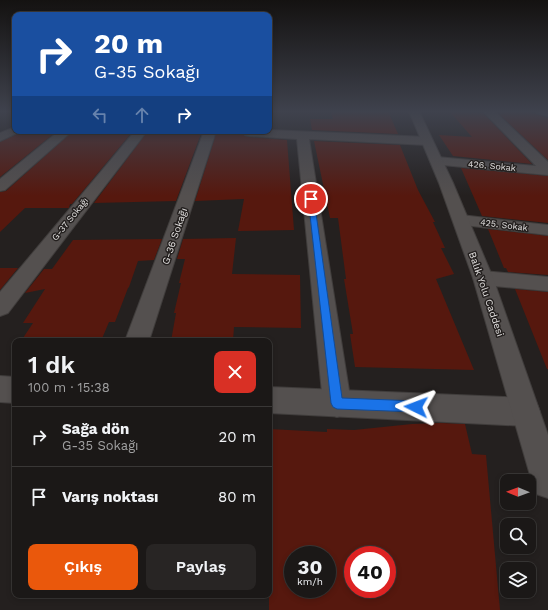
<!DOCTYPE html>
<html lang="tr">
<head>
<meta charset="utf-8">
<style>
	:root { --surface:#1b1817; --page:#282524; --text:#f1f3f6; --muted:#a0a0a1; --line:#393736; --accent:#ea580c }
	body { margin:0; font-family:"Work Sans",sans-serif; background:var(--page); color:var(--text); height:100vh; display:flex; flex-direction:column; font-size:15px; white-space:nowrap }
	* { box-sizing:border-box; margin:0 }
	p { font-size:13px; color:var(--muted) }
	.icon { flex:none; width:22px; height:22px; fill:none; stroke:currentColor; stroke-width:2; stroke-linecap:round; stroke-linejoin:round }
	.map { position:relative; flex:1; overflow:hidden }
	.side { position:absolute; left:12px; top:338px; width:260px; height:260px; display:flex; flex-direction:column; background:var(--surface); border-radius:8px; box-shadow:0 2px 6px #0003,0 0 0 1px var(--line) }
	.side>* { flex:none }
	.guide { position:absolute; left:12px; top:12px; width:260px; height:122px; border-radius:8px; box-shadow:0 2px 6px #0003,0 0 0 1px var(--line); background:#1a4fa0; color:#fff; overflow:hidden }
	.needle { width:26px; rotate:271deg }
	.tools { position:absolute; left:500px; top:474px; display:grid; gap:8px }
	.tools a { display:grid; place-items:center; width:36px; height:36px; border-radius:8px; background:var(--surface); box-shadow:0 2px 6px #0003,0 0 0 1px var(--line); font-size:20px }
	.speed { position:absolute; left:284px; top:546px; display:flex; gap:8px; font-size:20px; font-weight:700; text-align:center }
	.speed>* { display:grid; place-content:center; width:52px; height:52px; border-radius:50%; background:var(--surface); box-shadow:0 2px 6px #0003,0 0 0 1px var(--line); line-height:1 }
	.speed small { font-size:10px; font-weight:400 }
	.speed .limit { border:6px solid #d22; background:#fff; color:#111 }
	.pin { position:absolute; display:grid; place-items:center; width:34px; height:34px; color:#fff; margin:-17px; border:2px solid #fff; border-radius:50%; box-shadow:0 1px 4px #0007 }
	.me { position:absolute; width:44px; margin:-22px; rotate:273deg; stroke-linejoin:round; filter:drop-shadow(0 0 3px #0008) }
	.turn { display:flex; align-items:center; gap:14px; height:84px; padding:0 16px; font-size:18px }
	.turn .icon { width:52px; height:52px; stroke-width:2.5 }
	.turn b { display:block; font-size:28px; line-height:34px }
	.lanes { display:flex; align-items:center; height:38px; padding:0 16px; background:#0003; justify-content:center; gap:20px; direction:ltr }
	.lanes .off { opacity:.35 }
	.round { display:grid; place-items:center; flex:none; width:42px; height:42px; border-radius:8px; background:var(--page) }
	.head { display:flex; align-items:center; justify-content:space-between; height:68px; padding:0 16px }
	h1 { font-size:24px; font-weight:600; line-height:30px }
	.action { display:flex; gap:8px; margin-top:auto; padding:8px 16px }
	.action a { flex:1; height:46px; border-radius:8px; background:var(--accent); color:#fff; font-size:16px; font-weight:600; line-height:46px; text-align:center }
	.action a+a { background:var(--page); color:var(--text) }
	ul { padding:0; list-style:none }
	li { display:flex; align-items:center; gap:12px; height:60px; padding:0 16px; border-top:1px solid var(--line) }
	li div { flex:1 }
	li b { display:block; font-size:15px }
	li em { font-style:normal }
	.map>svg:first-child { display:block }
	.building { fill:#56180e; fill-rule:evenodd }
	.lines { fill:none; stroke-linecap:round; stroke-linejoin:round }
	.minor-casing { stroke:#403d3c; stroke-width:2 }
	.tertiary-casing { stroke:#403d3c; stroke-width:2 }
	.secondary-casing { stroke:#403d3c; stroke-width:2 }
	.minor { fill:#54504f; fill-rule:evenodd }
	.tertiary { fill:#54504f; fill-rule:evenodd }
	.secondary { fill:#54504f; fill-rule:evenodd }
	.route { fill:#1a73e8; stroke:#114b97 }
	.labels { text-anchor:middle; stroke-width:3; stroke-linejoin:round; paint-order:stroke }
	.far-street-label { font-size:9px; fill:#e0dedd; stroke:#24201f }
	.street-label { font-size:10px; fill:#e0dedd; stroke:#24201f }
</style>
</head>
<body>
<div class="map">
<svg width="548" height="610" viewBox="0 0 548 610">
	<rect width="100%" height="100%" fill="#24201f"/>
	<path class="building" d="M331 111H388L398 134 312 130 310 119H333Z
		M499 111H525L548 118V160L499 114H502Z
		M450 112 483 113 532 164 453 156 439 135 472 137Z
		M22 131H57L0 177V142L20 133Z
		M73 131H133L72 204H70L69 208H25L0 232V192L6 191Z
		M148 131H202L176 201 94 203Z
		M217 131H243L242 134 249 137 287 140 294 230 238 231 244 199 195 201Z
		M314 141 400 145 418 190 435 222H433L445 248H441L454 274 436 279 474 370 355 367 350 334H353L344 279H346L338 218H330Z
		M461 168 548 176V223L482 216Z
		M488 229 548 236V275L508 272 506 268H504Z
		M236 238 232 274 300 275 301 328 234 327 233 341H171L176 313H174L181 283H179L185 259H177L183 239Z
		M162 239 154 260 138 261 129 287 128 288 115 322H109L101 341H21L33 323H23L45 289 25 293 44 269H52L73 240Z
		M0 268H18L0 290Z
		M515 289 548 292V369H547Z
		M440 423 465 424 472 454 486 455 500 610H269V429L327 432V429L354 430 412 424ZM293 555H327V589H293ZM353 555H387V589H353Z"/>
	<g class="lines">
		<g class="minor-casing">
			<path id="minor" d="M483 111H494L548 162V175L432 164 430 161 432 158 437 157 536 166Z
				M15 127V131H20L19 132 0 141V133Z
				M269 130 427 137 431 138 433 141 431 144 427 145 309 139 351 403 347 413 337 417 327 413 323 403 297 139 249 136 245 135 243 133 245 131Z
				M59 131H72L5 190 0 191V179Z
				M135 131H147L8 313 0 316V292Z
				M204 131H216L149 341H125Z
				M461 215 548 225V235L455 224 453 220 455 216Z
				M483 271 548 277V291L483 285 476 283 473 278 476 273Z"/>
		</g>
		<g class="tertiary-casing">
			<path id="tertiary" d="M536 111H548V116L537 113Z
				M0 376 15 377V403L0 402Z
				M269 387 526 398 536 402 540 412 536 422 526 426 269 413Z"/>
		</g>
		<g class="secondary-casing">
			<path id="secondary" d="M409 111H419L453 183 493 278 548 435V498L536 494 532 482 473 278 439 183Z"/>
		</g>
		<use href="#minor" class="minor"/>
		<use href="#tertiary" class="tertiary"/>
		<use href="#secondary" class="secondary"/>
	</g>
	<linearGradient id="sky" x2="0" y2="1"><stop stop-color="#141211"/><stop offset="0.57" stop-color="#3f424d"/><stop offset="1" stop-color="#3f424d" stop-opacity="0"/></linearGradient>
	<rect width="548" height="196" fill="url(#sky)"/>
	<path class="route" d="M308 197 314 199 342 398 416 401 420 403 421 407 420 411 416 412 337 409 333 407 331 403Z"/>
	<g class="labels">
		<g class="far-street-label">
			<text transform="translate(492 166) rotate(5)" y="3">426. Sokak</text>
			<text transform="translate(70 219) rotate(-51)" y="3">G-37 Sokağı</text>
			<text transform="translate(504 225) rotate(7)" y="3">425. Sokak</text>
		</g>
		<g class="street-label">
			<text transform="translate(174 236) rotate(-71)" y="4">G-36 Sokağı</text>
			<text transform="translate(487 294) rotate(71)" y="4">Balık Yolu Caddesi</text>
		</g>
	</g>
</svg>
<div class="tools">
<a><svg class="needle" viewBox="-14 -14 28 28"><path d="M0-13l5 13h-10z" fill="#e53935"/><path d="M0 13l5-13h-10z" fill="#a0a0a1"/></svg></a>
<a><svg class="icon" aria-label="search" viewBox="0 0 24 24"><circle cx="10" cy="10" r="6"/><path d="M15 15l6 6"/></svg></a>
<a><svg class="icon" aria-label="layers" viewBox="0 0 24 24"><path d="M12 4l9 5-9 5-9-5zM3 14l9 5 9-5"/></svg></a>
</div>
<div class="speed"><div>30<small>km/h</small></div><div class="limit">40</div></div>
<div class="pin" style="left:311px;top:199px;background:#d93025"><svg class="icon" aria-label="arrive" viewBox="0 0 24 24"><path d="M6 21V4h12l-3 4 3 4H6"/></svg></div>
<svg class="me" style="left:416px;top:407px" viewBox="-20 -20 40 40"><path d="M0-17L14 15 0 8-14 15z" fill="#1a73e8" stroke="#fff" stroke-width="4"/></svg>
<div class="guide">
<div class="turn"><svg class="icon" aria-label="right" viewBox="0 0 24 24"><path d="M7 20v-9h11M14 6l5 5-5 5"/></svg><div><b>20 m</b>G-35 Sokağı</div></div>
<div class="lanes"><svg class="icon off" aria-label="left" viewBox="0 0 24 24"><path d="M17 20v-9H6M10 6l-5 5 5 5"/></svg><svg class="icon off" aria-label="ahead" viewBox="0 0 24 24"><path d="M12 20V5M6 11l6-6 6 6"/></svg><svg class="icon" aria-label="right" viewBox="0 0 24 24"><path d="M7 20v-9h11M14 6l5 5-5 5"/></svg></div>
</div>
<section class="side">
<div class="head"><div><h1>1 dk</h1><p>100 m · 15:38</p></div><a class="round" style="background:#d93025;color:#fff"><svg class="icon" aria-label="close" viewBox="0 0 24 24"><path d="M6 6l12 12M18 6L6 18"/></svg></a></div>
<ul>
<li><svg class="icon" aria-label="right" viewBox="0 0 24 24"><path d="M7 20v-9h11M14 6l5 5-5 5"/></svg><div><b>Sağa dön</b><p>G-35 Sokağı</p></div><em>20 m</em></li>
<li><svg class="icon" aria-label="arrive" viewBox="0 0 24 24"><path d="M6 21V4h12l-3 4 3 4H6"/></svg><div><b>Varış noktası</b></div><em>80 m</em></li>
</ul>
<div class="action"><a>Çıkış</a><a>Paylaş</a></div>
</section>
</div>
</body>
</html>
